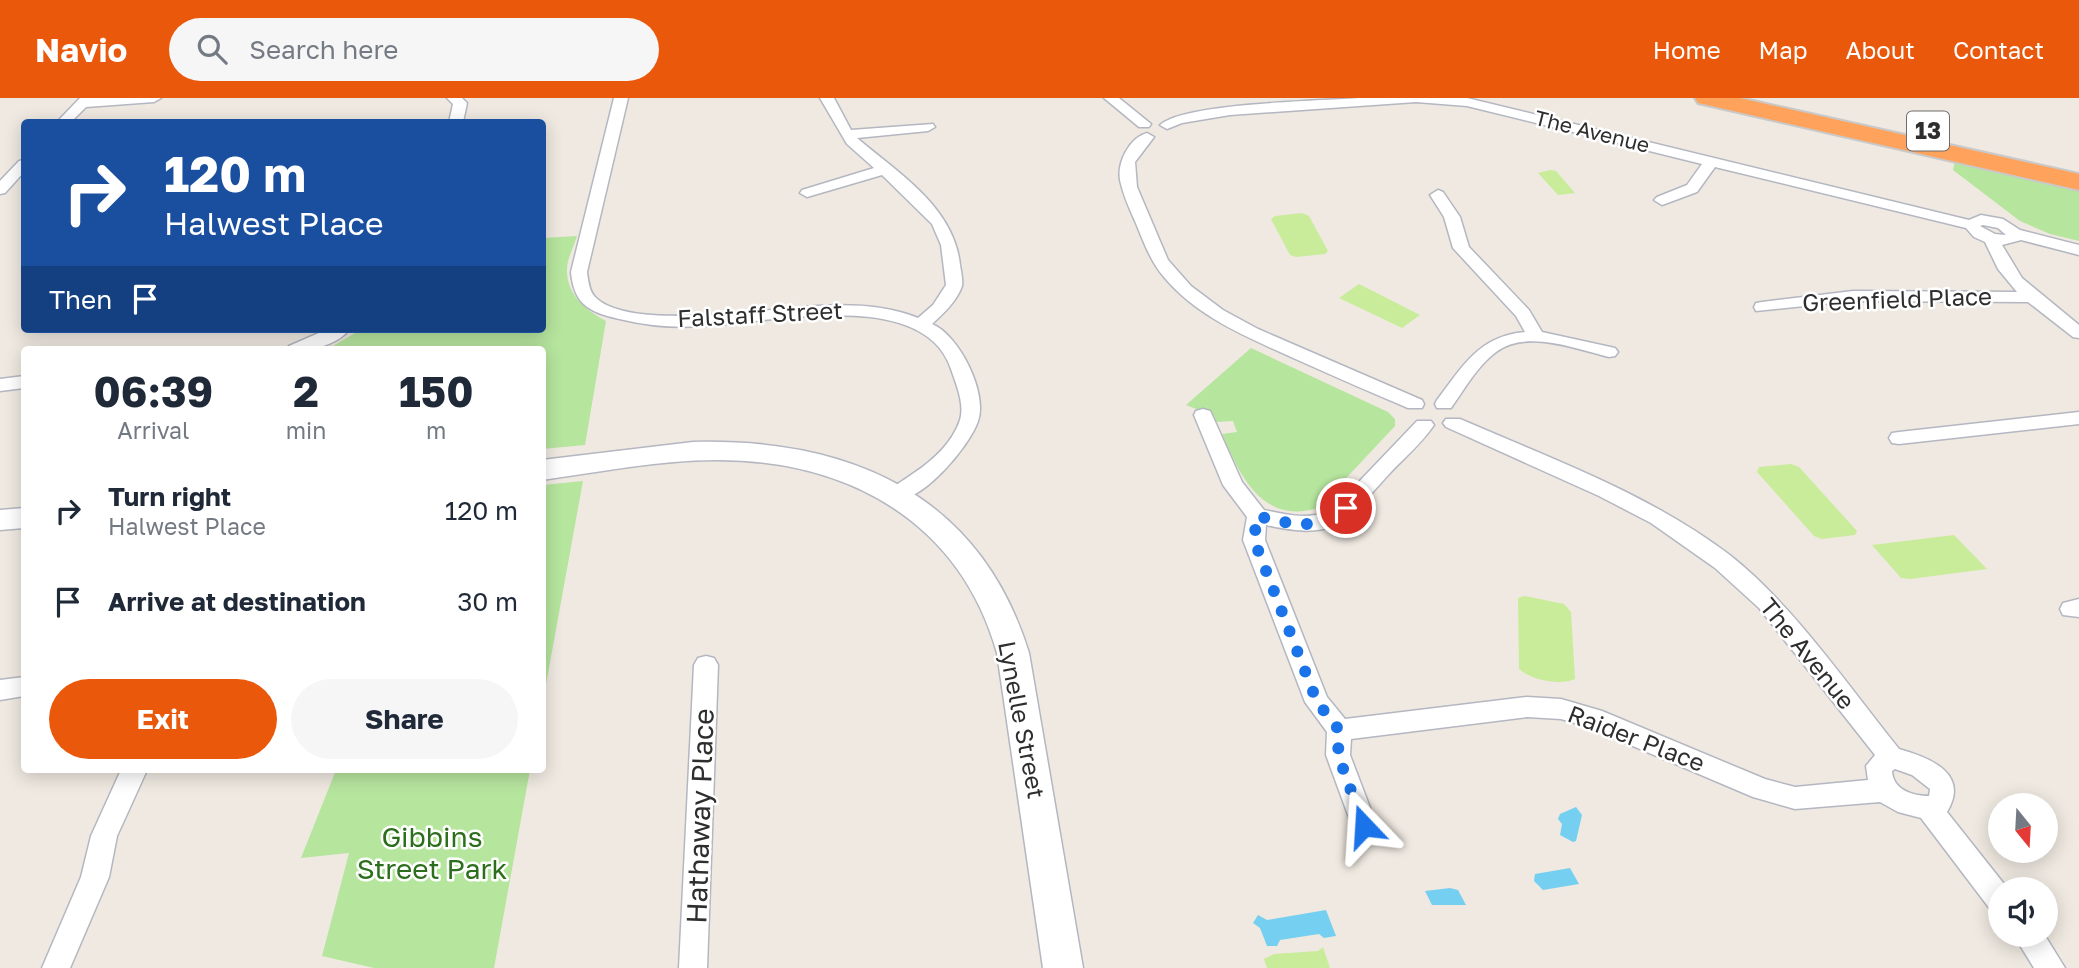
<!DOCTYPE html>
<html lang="en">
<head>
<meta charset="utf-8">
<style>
	:root { --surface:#fff; --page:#f6f6f7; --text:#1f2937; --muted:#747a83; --accent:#ea580c }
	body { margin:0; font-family:"Golos Text",sans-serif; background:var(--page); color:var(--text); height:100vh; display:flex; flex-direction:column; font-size:26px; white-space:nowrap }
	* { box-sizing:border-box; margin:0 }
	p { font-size:23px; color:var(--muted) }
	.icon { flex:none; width:38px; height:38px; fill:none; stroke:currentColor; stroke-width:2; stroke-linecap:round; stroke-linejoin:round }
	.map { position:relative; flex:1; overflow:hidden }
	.drawer { position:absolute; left:21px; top:248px; width:525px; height:427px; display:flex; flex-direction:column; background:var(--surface); border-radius:7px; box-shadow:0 4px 18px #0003 }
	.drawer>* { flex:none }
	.hud { position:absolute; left:21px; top:21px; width:525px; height:214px; border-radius:7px; box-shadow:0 4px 18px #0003; background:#1a4fa0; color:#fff; overflow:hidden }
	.needle { width:46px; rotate:162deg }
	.buttons { position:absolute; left:1988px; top:695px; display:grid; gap:14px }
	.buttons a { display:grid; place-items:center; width:70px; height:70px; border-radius:50%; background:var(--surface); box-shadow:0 4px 18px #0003; font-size:35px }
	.pin { position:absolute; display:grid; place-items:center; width:60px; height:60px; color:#fff; margin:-30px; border:4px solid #fff; border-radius:50%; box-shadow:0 2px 7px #0007 }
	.me { position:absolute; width:77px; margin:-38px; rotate:340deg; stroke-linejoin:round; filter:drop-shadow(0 0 5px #0008) }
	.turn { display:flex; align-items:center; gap:24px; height:147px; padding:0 28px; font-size:32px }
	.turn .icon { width:91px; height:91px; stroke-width:2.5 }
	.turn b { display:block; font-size:49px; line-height:60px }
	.then { display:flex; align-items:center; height:66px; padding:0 28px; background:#0003; gap:14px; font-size:26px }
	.eta { display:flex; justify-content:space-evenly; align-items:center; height:119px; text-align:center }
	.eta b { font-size:42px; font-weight:700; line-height:49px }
	.button { display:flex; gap:14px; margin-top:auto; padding:14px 28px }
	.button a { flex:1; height:80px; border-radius:42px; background:var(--accent); color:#fff; font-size:28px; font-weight:700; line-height:80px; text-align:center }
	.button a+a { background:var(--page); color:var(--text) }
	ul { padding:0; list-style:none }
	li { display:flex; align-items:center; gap:21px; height:91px; padding:0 28px }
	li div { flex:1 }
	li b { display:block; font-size:26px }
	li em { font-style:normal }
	header { display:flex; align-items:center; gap:42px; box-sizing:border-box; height:98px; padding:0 35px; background:var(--accent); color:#fff }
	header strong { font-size:33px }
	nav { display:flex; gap:38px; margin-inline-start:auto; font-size:24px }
	.search { width:490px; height:63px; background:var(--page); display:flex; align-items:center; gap:18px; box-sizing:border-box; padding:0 24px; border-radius:38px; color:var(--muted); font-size:26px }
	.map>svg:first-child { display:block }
	.green { fill:#b6e59e }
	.pitch { fill:#c9ec9a }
	.water { fill:#75cff0 }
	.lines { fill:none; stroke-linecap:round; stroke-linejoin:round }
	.street-casing { stroke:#b4b7c1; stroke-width:3 }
	.secondary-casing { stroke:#b4b7c1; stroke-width:3 }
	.highway-casing { stroke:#c9c9c9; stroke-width:4 }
	.street { fill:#fff; fill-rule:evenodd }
	.secondary { fill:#fff; fill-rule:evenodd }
	.highway { fill:#ffa35c; fill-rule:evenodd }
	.route { stroke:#1a73e8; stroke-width:12; stroke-dasharray:0 21.6 }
	.labels { text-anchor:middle; stroke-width:5; stroke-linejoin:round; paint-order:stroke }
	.far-street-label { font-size:21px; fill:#2e2e2e; stroke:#fff }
	.shield { fill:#fff; stroke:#6d6d6d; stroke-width:2 }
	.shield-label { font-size:23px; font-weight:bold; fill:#2e2e2e }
	.street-label { font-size:24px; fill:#2e2e2e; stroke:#fff }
	.near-street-label { font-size:28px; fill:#2e2e2e; stroke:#fff }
	.near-park-label { font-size:28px; fill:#2c6e1b; stroke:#fff }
</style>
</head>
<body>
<header>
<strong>Navio</strong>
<div class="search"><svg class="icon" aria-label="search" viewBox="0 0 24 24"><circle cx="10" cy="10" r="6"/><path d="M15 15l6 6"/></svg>Search here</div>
<nav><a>Home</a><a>Map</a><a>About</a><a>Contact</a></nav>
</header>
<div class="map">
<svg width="2079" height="870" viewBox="0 0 2079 870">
	<rect width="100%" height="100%" fill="#efe9e1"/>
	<path class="green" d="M1955 63 2079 91V143L2050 136 2020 123 1953 72Z
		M577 138C574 148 567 161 567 171 566 197 587 213 606 223L585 347 543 351 542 252H326L362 231H542L543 140Z
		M1251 250 1388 314 1395 321V328L1318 410C1263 427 1240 378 1222 336L1237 334 1233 323 1216 324 1214 318 1186 307Z
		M583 383 543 603V387Z
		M336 672H530L494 870H374L322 858 349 755 301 760Z"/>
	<path class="pitch" d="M1550 72 1556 73 1575 95 1558 97 1538 75Z
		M1302 115 1309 118 1328 153 1325 156 1296 159 1290 157 1271 121 1275 118Z
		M1359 186 1420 217 1402 230 1339 200Z
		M1791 366 1799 369 1857 433 1855 437 1822 441 1814 438 1757 374 1759 369Z
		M1954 437 1987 471 1910 481 1901 480 1872 447Z
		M1525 498 1564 506 1571 514 1575 581C1560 588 1531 582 1519 571L1518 500Z
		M1323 849 1330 870H1267L1264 861 1274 856 1318 853Z"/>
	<path class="water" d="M1576 709 1582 717 1576 743 1573 744 1560 737 1562 726 1558 721 1560 716Z
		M1570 770 1579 786 1543 792 1534 783 1535 776Z
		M1450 790 1458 792 1466 807H1432L1425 793Z
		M1326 812 1336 838 1324 840 1319 836 1280 842 1277 848H1267L1260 830 1253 825 1258 817 1267 822Z"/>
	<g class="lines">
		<g class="street-casing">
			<path id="street" d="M80 0H161L154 4 86 9 71 24H57Z
				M447 0H462L467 5 463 24H449L453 6Z
				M614 0H628L587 174C588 182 589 193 595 199 629 234 770 210 817 208 851 206 887 207 918 220L933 207 946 187 941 147 932 126 882 77 807 99 800 95 802 92 874 70 847 46 820 0H834L851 32 933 26 935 29 928 33 857 40C898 75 954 109 960 167 961 173 963 182 962 188 957 203 943 216 932 226 959 237 988 295 978 323 970 348 918 410 890 402L887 397C892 388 903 383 911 377 931 364 952 346 960 322 965 306 956 286 951 271 924 188 767 225 703 228 676 230 649 228 624 222 592 215 574 209 571 174Z
				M1104 0H1119L1151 26 1149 29H1139Z
				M1359 0H1467L1969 122 1981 117 2003 121 2020 132 2079 147V157L2021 142 2002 147 2022 180 2079 227V240L2073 239 2028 204 1853 203 1756 213 1754 209 1756 205 1762 204 1853 193 2017 194 1998 171 1985 144 1974 139 1966 130 1715 69 1697 94 1662 107 1654 102 1657 99 1687 87 1702 66 1467 8 1416 4 1230 17 1182 25 1167 31 1160 27C1183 5 1321 3 1359 0ZM1983 127 1998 130 2006 137 1995 136 1980 128Z
				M1147 35 1154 39 1135 64 1137 89 1168 162 1191 188 1223 212 1258 231 1422 302 1424 306 1422 310H1408C1372 295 1336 279 1300 263 1252 241 1199 221 1164 179 1150 163 1143 142 1135 123 1129 110 1123 96 1120 82 1117 65 1129 40 1147 35Z
				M24 62V74L5 95 0 96V83L19 63Z
				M1438 92 1443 94 1460 119 1469 149 1529 212 1542 234 1615 250 1618 254 1615 258 1609 259C1576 251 1527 231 1496 254 1477 268 1464 292 1451 310H1437L1435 306 1437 302C1463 268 1479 238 1525 234L1516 218 1453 150 1444 119 1430 97Z
				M328 231H350C334 250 309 252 286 252L289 248Z
				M24 278V290L0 293V281Z
				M1203 311 1210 313 1212 317 1242 384 1264 412C1288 417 1307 422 1331 413L1417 323H1431L1434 327C1422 345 1404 360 1390 375 1344 425 1338 443 1266 427L1265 442 1327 599 1345 621 1527 599 1561 601 1602 613 1765 681 1795 689 1868 682 1866 668 1875 657 1759 510 1715 470 1651 425 1599 398 1446 329 1443 325 1446 321H1460C1552 361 1650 396 1731 458 1793 507 1849 589 1899 651 1931 660 1970 676 1947 714L2008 791H2000V815L1990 811 1921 720 1898 714 1880 704 1795 711 1753 699 1588 629 1561 621 1527 619 1351 641 1350 657 1377 728 1373 736 1364 740 1355 736 1326 657 1327 634 1305 604 1243 442 1247 419 1223 387 1194 317 1196 313ZM1895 671 1912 677 1930 691 1929 698C1913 698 1893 692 1892 673Z
				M2079 314V326L1899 346 1892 345 1889 340 1892 335 1899 334Z
				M2079 501V519L2063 517 2060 511 2063 505Z
				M706 558 714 560 718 567 707 870H679L694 567 698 560Z
				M24 579V598L0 602V582Z
				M121 672H147L117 738 109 779 70 870H42L81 779 91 738Z
				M2013 836H2044L2065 870H2034Z"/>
		</g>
		<g class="secondary-casing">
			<path id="secondary" d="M693 344C850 340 980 396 1029 555L1083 870H1043L997 555C960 424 849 362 717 362 659 362 600 374 542 382V362Z
				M24 410V430L0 432V412Z"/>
		</g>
		<g class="highway-casing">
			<path id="highway" d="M1695 0H1740L2079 76V92L1707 7 1698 5Z"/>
		</g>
		<use href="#street" class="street"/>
		<use href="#secondary" class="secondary"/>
		<use href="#highway" class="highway"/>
	</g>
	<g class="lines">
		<path class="route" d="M1346 410C1320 434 1289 426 1257 418L1254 442 1317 604 1339 632 1338 657 1364 728"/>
	</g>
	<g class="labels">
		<g class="far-street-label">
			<text transform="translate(1592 34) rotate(14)" y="7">The Avenue</text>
		</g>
		<rect class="shield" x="1907" y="13.5" width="42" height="39" rx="5"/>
		<g class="shield-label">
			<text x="1928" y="41">13</text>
		</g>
		<g class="street-label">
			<text transform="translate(1897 202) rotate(-2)" y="8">Greenfield Place</text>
			<text transform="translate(760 217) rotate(-3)" y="8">Falstaff Street</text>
			<text transform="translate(1807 556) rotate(51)" y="8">The Avenue</text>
			<text transform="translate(1021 622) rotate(79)" y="8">Lynelle Street</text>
			<text transform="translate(1636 641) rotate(21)" y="8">Raider Place</text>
		</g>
		<g class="near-street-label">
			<text transform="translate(700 718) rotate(-88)" y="10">Hathaway Place</text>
		</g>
		<g class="near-park-label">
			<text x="432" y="749">Gibbins<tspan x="432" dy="32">Street Park</tspan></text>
		</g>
	</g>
</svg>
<div class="buttons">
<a><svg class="needle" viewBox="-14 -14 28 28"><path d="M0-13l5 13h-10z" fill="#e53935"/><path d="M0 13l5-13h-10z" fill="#747a83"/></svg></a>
<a><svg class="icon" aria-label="sound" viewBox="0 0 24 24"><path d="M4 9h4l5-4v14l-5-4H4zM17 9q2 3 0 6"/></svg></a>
</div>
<div class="pin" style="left:1346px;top:410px;background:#d93025"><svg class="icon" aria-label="arrive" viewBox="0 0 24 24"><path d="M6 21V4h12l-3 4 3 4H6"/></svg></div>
<svg class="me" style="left:1364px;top:728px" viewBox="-20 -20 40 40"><path d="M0-17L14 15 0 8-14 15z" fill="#1a73e8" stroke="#fff" stroke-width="4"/></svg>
<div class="hud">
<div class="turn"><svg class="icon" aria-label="right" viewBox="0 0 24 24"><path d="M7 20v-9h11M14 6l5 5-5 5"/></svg><div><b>120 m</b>Halwest Place</div></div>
<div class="then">Then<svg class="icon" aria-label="arrive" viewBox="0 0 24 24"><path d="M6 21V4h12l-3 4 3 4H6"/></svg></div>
</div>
<section class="drawer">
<div class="eta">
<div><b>06:39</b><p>Arrival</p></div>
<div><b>2</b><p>min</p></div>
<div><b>150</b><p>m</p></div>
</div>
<ul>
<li><svg class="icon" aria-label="right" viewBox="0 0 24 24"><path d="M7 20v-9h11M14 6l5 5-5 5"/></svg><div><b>Turn right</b><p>Halwest Place</p></div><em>120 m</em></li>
<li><svg class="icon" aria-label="arrive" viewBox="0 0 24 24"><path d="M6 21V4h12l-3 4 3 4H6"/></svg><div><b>Arrive at destination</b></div><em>30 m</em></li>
</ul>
<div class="button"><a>Exit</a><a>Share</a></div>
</section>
</div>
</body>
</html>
